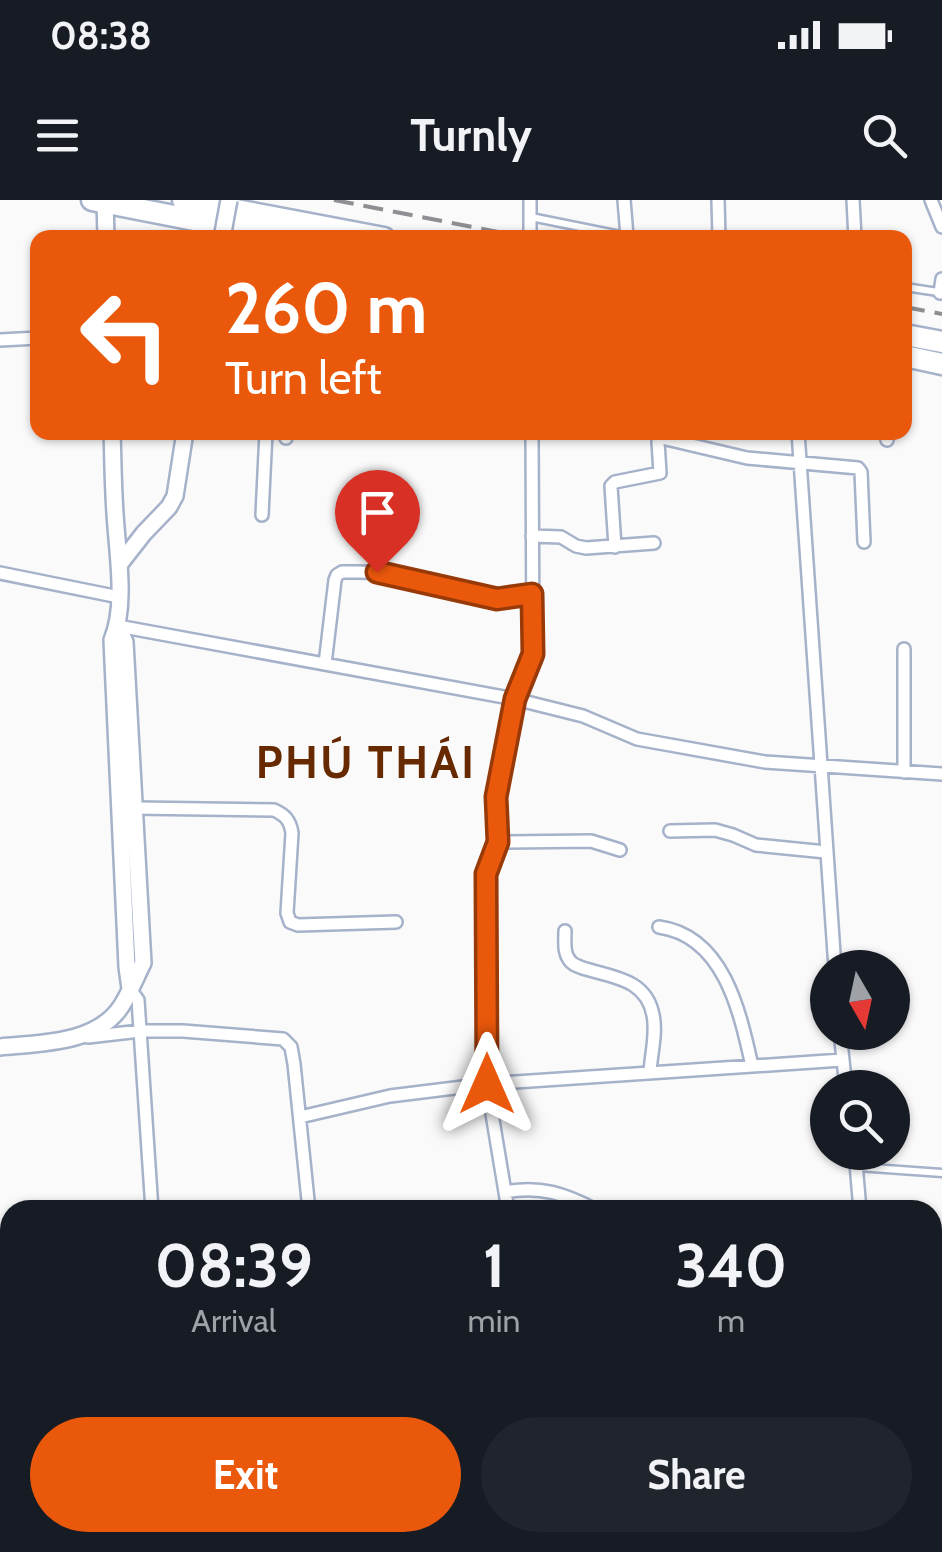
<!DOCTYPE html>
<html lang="en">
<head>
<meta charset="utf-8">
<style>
	:root { --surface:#171b24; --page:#20242c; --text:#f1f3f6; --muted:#9ea1a6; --accent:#ea580c }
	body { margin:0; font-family:Cabin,sans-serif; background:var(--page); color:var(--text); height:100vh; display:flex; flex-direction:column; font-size:38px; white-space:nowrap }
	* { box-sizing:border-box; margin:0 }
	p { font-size:32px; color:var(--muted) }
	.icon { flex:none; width:55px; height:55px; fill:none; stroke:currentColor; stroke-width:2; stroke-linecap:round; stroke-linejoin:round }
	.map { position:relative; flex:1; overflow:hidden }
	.side { position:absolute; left:0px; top:1000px; width:942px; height:352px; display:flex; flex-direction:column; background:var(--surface); border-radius:30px 30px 0 0; box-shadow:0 2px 8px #0004 }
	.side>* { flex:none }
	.hud { position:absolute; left:30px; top:30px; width:882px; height:210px; border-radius:20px; box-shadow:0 2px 8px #0004; background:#ea580c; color:#fff; overflow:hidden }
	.needle { width:65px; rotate:171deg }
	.buttons { position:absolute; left:810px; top:750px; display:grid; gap:20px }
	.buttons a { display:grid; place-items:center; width:100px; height:100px; border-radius:50%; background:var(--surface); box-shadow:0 2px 8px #0004; font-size:50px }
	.pin { position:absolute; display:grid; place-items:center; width:85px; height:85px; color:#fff; margin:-102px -42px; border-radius:50% 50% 50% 0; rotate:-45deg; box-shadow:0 0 10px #0007 }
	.pin .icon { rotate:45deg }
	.me { position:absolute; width:110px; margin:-55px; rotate:0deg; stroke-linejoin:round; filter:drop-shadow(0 0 8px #0008) }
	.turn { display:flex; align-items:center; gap:35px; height:210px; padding:0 30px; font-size:45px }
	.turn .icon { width:130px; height:130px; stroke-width:2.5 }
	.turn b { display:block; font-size:70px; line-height:85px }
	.eta { display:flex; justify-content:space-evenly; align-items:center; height:170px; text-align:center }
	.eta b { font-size:60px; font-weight:700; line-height:70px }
	.cta { display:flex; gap:20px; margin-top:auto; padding:20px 30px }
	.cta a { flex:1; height:115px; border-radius:60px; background:var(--accent); color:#fff; font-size:40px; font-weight:700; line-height:115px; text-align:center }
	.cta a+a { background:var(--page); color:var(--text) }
	.status { display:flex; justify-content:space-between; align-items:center; height:70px; padding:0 50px; background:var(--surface); direction:ltr }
	.status svg { height:28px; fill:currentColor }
	header { display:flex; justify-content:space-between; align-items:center; height:130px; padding:0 30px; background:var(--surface); font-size:45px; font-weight:700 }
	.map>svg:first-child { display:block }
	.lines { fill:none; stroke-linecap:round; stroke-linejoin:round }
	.lane-casing { stroke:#a5b2ca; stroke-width:11 }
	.street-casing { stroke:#a5b2ca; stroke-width:16 }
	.secondary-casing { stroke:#a5b2ca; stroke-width:20 }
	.highway-casing { stroke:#a5b2ca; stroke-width:25 }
	.lane { stroke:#fff; stroke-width:6 }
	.street { stroke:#fff; stroke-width:11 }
	.secondary { stroke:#fff; stroke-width:15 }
	.highway { stroke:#fff; stroke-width:20 }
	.rail { stroke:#8d8f93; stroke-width:4; stroke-dasharray:20 10; stroke-linecap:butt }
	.secondary-bridge-casing { stroke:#a5b2ca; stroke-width:20; stroke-linecap:butt }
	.secondary-bridge { stroke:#fff; stroke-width:15 }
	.route-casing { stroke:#983908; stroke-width:25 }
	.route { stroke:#ea580c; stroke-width:18 }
	.labels { text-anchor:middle; stroke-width:9; stroke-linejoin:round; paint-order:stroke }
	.district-label { font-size:45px; font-weight:bold; letter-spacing:2.5px; fill:#662900; stroke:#fafafa }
</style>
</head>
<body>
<div class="status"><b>08:38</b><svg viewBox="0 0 49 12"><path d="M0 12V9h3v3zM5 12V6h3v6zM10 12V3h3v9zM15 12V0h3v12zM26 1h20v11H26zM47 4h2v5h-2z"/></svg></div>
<header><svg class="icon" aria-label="menu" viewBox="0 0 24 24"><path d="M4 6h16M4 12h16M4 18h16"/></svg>Turnly<svg class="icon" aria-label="search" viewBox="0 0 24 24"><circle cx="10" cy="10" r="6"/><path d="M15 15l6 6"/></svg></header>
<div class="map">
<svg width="942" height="1352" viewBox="0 0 942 1352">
	<rect width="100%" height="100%" fill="#fafafa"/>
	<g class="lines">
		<g class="lane-casing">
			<path id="lane" d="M531 17 635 38
				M905 87 938 92
				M858 967 942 973
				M932 1196 942 1197
				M882 1342 883 1352"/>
		</g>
		<g class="street-casing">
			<path id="street" d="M624 0 627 36
				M718 0 719 38
				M853 0 855 38
				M931 0 942 27
				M530 38V0
				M940 93 942 79
				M0 140 38 138
				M798 232 835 768
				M886 232 887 240
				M286 238V232
				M262 315 266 232
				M532 336 561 337 576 346 586 348 654 343
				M615 347 611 286 615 282 660 273 658 242 662 238 747 258 858 268 861 272 864 342
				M0 373 119 397
				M118 426 515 499 583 516 637 539 765 562 942 574
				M325 464 335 380 337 375 342 372C358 372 375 371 390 374 436 382 486 409 533 394
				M904 572V449
				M135 608 274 610C285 615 290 620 292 633L287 713 290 722 298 725 396 722
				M670 631 715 630 733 635 756 645 826 652
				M498 642 591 641 620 650
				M659 727C724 736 740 812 752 866
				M565 731C565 741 563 754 571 762 576 767 586 769 593 771 620 778 647 783 653 815 657 833 651 854 650 872
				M130 789 138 800 152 1010
				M840 832 846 888
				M88 837 140 831H183L283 839 291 847 294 864 309 1010
				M300 917 390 896 487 884 842 860
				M855 952 860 1010
				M505 992C540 985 565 994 596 1010
				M508 1010 487 884 486 673 498 642 496 597 515 499 533 454 532 232
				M0 1085 10 1087
				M205 1342 207 1352
				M345 1342 346 1352
				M485 1342 489 1352
				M810 1352 869 1342"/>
		</g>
		<g class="secondary-casing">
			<path id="secondary" d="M105 0 106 38
				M112 232C113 259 113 286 115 313 117 351 127 405 112 440L127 767 130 789
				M119 365 144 333 169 307 175 296 185 232
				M0 847C40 843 98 844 122 805 130 792 136 777 143 763L125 442 118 426"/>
		</g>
		<g class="highway-casing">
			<path id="highway" d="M92 0 287 38
				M183 0 384 38
				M905 135 942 142
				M905 156 942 164"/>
		</g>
		<use href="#lane" class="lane"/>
		<use href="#street" class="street"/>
		<use href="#secondary" class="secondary"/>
		<use href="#highway" class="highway"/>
		<path class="rail" d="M334 0 529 38
			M905 107 942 114"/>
		<g class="secondary-bridge-casing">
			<path id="secondary-bridge" d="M222 38 229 0"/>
		</g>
		<use href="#secondary-bridge" class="secondary-bridge"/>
	</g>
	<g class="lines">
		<g class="route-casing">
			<path id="route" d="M377 372 497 399 532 394 533 454 515 499 496 597 498 642 486 674 487 884"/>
		</g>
		<use href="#route" class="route"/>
	</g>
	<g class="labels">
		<g class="district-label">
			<text x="366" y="578">PHÚ THÁI</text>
		</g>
	</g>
</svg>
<div class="buttons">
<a><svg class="needle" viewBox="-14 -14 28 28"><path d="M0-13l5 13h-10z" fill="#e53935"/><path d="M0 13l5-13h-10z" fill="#9ea1a6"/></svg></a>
<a><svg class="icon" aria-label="search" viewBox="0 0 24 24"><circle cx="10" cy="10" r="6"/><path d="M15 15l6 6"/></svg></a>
</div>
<div class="pin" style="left:377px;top:372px;background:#d93025"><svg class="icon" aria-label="arrive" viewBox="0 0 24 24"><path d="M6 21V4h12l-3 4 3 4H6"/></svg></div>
<svg class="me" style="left:487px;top:884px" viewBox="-20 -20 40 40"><path d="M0-17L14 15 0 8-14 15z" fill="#ea580c" stroke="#fff" stroke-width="4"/></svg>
<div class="hud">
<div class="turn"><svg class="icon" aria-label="left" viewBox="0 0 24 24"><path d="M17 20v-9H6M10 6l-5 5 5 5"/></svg><div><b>260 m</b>Turn left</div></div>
</div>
<section class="side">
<div class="eta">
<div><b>08:39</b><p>Arrival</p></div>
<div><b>1</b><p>min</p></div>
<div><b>340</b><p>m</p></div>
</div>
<div class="cta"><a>Exit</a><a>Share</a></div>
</section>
</div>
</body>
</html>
